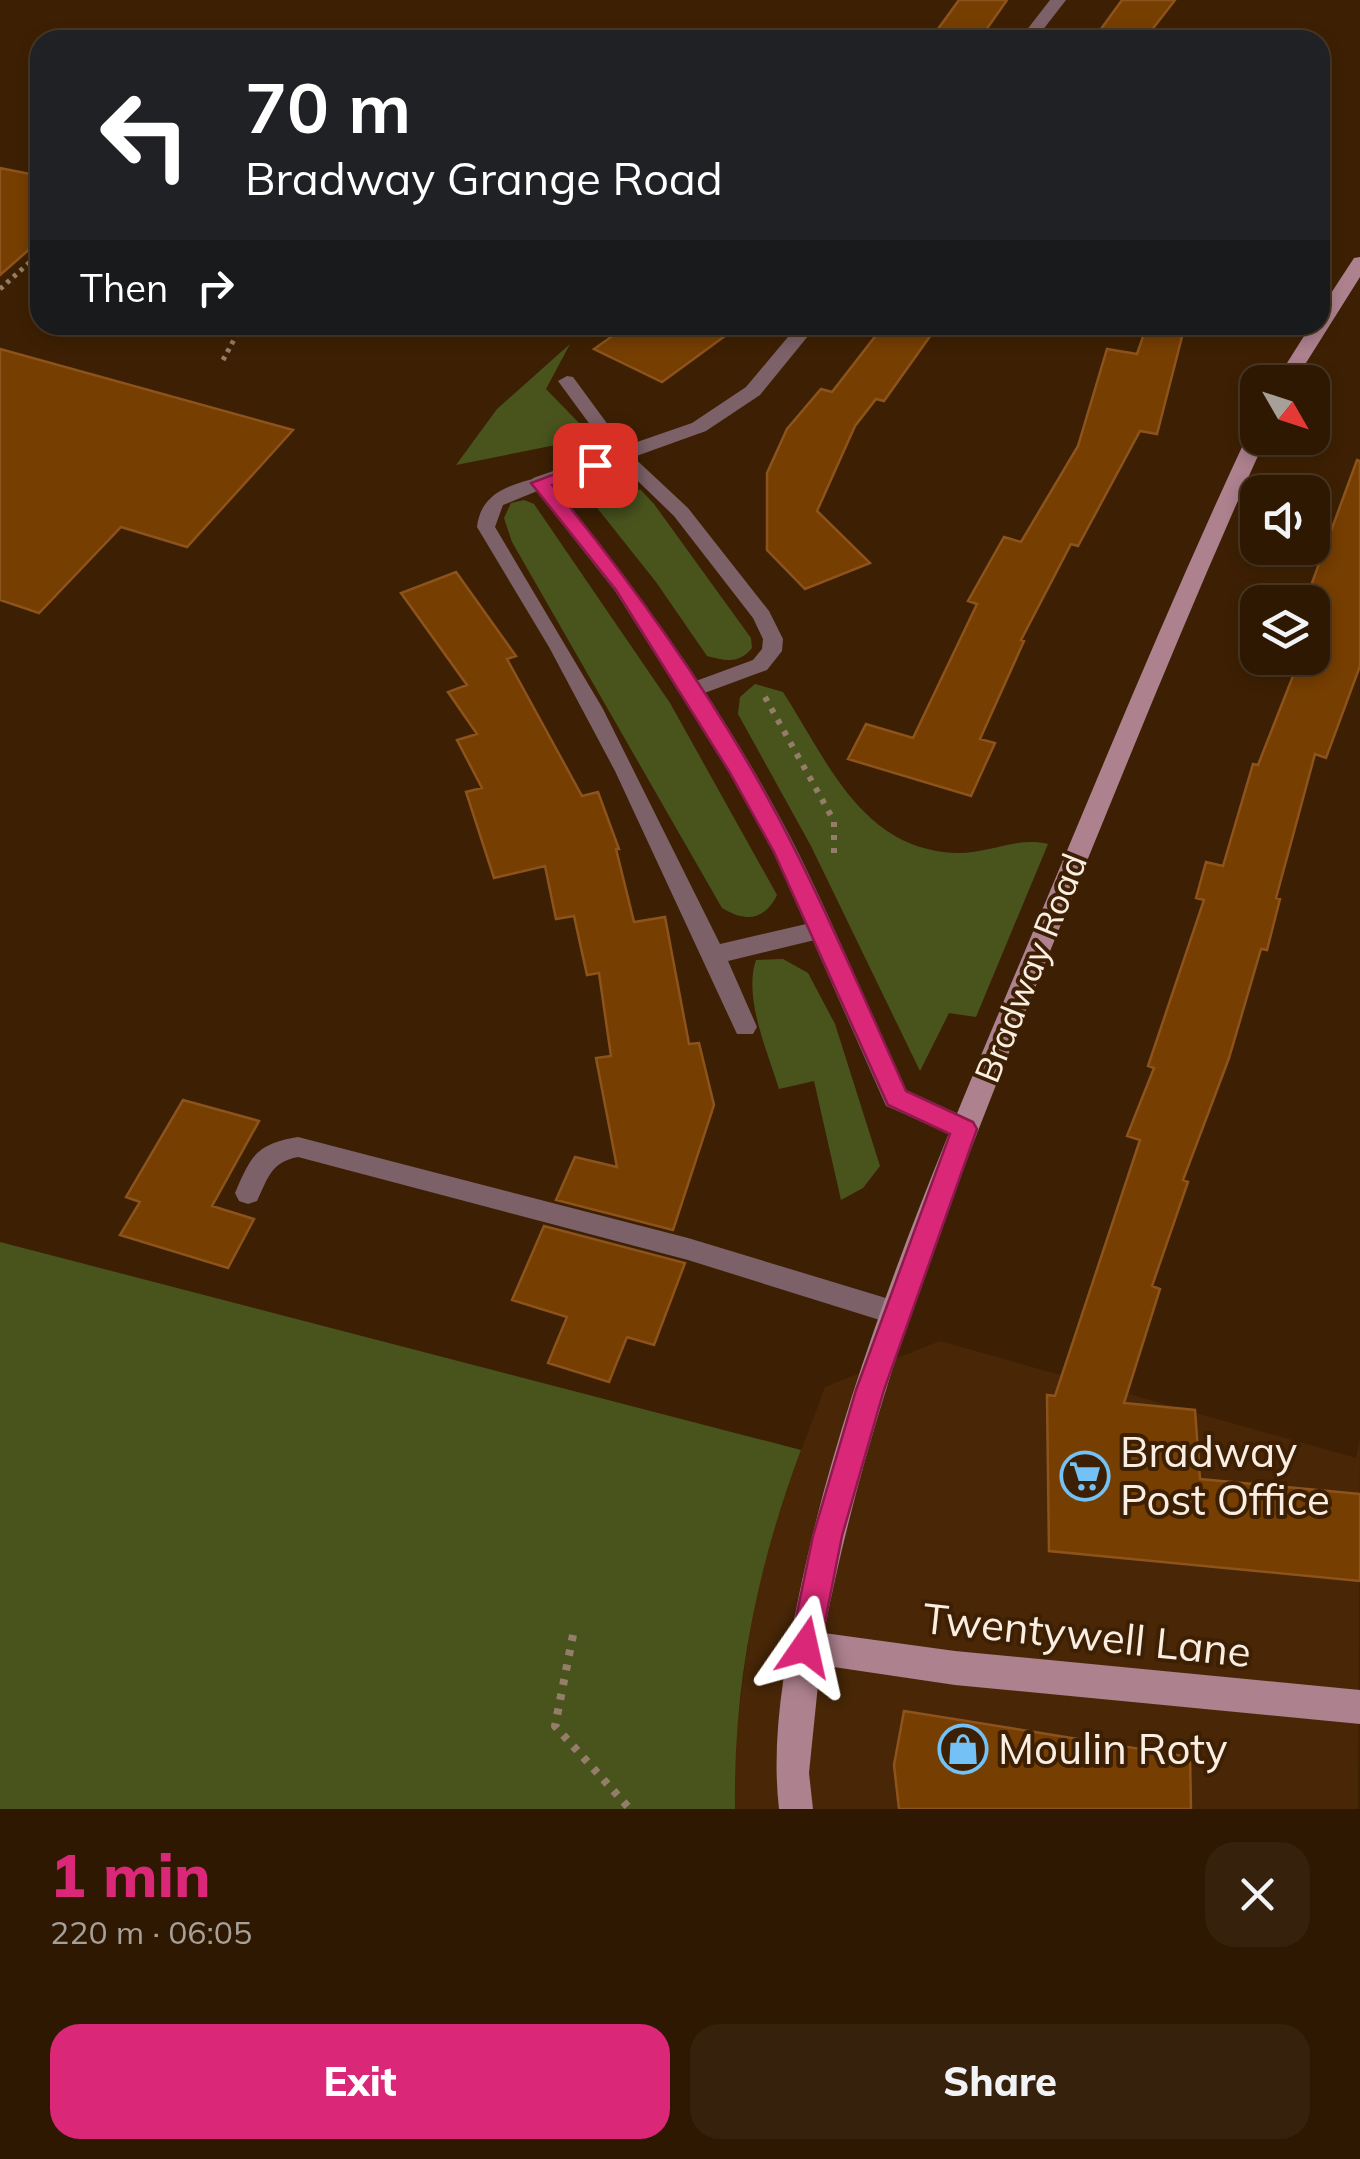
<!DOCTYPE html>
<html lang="en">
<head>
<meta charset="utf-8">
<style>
	:root { --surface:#2e1802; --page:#36210c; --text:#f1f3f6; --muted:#a7a099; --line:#493724; --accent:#db2777 }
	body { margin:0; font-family:Mulish,sans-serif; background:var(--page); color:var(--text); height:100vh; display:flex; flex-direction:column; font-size:38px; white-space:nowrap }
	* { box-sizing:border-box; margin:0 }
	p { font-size:32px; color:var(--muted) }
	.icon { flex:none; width:55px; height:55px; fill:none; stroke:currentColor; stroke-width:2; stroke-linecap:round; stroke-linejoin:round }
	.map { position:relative; height:1809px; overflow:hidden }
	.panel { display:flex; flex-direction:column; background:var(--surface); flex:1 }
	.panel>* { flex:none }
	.top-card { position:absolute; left:30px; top:30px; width:1300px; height:305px; border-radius:30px; box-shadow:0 5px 15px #0003,0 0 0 2px var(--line); background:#202124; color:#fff; overflow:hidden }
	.needle { width:65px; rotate:129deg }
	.buttons { position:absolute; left:1240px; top:365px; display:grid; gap:20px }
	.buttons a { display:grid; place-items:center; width:90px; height:90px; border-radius:20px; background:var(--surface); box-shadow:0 5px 15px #0003,0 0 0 2px var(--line); font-size:50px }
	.pin { position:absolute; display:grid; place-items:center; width:85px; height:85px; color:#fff; margin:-42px; border-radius:20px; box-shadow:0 5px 15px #0006 }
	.me { position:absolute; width:110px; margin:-55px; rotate:11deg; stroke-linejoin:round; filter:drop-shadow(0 0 8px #0008) }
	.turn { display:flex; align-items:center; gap:35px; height:210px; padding:0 50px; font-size:45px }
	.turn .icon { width:130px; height:130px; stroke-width:2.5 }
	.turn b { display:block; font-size:70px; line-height:85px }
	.then { display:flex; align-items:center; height:95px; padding:0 50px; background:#0003; gap:20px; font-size:38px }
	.round { display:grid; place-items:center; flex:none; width:105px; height:105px; border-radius:30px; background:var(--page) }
	.overview { display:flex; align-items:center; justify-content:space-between; height:170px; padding:0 50px }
	h1 { font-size:60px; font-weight:800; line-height:75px; color:var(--accent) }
	.primary-button { display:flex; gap:20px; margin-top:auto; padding:20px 50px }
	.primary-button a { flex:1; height:115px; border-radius:30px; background:var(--accent); color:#fff; font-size:40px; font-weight:800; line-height:115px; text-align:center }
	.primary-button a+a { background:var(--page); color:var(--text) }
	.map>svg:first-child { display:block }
	.built { fill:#492706 }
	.green { fill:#49541d }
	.building { fill:#763e00; stroke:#8c531c; stroke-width:2.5 }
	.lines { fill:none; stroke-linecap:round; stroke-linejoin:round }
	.path-far2 { stroke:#947e6a; stroke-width:5; stroke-dasharray:4 5; stroke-linecap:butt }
	.path-far1 { stroke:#947e6a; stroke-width:6; stroke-dasharray:5 8; stroke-linecap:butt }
	.path { stroke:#947e6a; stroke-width:8; stroke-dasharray:6 9; stroke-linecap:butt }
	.lane { fill:#7d6169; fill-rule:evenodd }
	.street { fill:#7d6169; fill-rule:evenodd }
	.secondary { fill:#ad818e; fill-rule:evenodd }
	.route { fill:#db2777; stroke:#8e194d; stroke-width:2.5 }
	.labels { text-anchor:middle; stroke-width:8; stroke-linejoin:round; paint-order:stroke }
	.street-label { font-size:35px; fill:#faede2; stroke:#3d2003 }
	.near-poi-label { font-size:42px; fill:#faede2; stroke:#3d2003; text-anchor:start }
	.near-street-label { font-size:42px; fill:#faede2; stroke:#3d2003 }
</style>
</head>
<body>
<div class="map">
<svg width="1360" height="1809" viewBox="0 0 1360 1809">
	<rect width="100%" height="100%" fill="#3d2003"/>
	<path class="built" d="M940 1341 1356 1458 1360 1439 1358 1809H735L734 1748 754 1599 773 1526 825 1387Z"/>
	<path class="green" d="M570 344 546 389 579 423 577 435 561 444 456 465 497 409Z
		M624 486 641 490 654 504 751 638 752 648C739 664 726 661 707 656L656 582 598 509V495Z
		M524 500 534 504 670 703 777 895C764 921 745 922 722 908L512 542 504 518 511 503Z
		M755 684 783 692C828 762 862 850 957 853 988 854 1018 836 1048 844L976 1017 949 1013 920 1071 811 846 738 714 740 697Z
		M783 959 808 973 835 1024 880 1166 863 1188 841 1200 814 1081 779 1089C768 1052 743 998 756 960Z
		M0 1242 801 1450C757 1566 733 1685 735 1809H0Z"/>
	<path class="building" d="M959 0H1007L979 40H930Z
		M1122 0H1175L1144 40H1093Z
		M0 168 40 176V240L0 275Z
		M628 325H740L662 382 594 349Z
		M884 325H938L884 401 876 399 855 426 817 511 870 563 805 589 767 550V473L787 429 821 389 832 392Z
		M1147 325H1185L1157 434 1140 431 1078 546 1071 544 1021 640 1024 641 980 739 995 743 971 796 848 759 866 724 913 738 977 604 968 601 1004 537 1021 542 1078 446 1107 349 1137 354Z
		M0 349 293 430 187 547 121 527 39 613 0 600Z
		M1357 460 1360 461V666L1326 758 1315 754 1276 898 1280 899 1267 950 1261 949 1229 1058 1183 1180 1188 1182 1152 1286 1160 1289 1124 1403 1195 1410 1200 1479 1360 1494V1581L1049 1551 1047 1395 1055 1396 1140 1140 1127 1136 1154 1068 1148 1066 1204 900 1196 898 1206 862 1223 866 1253 764 1258 765 1293 676 1280 672 1285 658H1312V602H1305Z
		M456 572 516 656 507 659 582 796 598 792 619 849H616L634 922 665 917 689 1044 699 1043 714 1105 673 1230 556 1200 575 1157 617 1167 596 1058 611 1056 599 973 587 975 574 916 556 919 545 866 494 878 466 792 482 788 457 740 477 734 448 692 467 685 401 593Z
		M183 1100 259 1121 212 1206 254 1219 228 1268 120 1235 140 1202 126 1197Z
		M544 1226 685 1263 654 1345 627 1337 609 1382 548 1363 567 1317 512 1300Z
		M904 1711 1190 1757 1191 1809H899L894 1765Z"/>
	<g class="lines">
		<path class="path-far2" d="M0 289 40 253
			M223 360 242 325"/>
		<path class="path-far1" d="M765 697 834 821V861"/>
		<path class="path" d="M573 1635 555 1726 630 1809"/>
		<path class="lane" d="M567 376 573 377 628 452 688 508 769 611 783 639 782 651 767 670 699 695H685L682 690 685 685 753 660 762 649 763 639 753 618 674 516 616 460 558 381Z
			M540 477 547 479V487L503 505 495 527 603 709 720 944 819 921 827 924 830 930 827 936 819 939 728 961 757 1027 753 1034H737L615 771 549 647 477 527C481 492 510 485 540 477Z
			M298 1137 688 1238 899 1302 908 1306 912 1314 908 1322 899 1326 688 1260 298 1157C271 1162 268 1178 257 1201L248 1204 239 1201 235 1193C251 1156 256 1144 298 1137Z"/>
		<path class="street" d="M1050 0H1066L1035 40H1019Z
			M798 325H817L760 395 706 431 553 486C645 599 733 722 799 854 837 931 870 1012 906 1090L974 1121 978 1129 974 1137 964 1140 886 1106 774 853 729 771 615 591 530 483 533 478 692 423 746 387Z"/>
		<path class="secondary" d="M1360 257V277L1294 382H1275L1311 325H1320V310L1354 258Z
			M1258 428V438H1266C1191 603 1124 771 1055 939 963 1165 870 1393 824 1633L955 1651 1360 1690V1724L955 1685 820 1665 809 1773 813 1809H779C771 1740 784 1667 798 1600 843 1378 939 1155 1027 946 1099 775 1169 603 1248 434Z"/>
	</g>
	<path class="route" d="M595 459 604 465 601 469 552 485C645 599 732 722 797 854 836 932 870 1012 906 1091L973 1122 977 1129 884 1390 842 1536 820 1647 816 1658 805 1662 795 1658 790 1647 813 1536 856 1390 950 1134 888 1105 774 852 729 771 616 590 531 483Z"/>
	<defs>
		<g id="supermarket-ring" transform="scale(2.5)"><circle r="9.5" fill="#3d2003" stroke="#73c1f5" stroke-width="1.5"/><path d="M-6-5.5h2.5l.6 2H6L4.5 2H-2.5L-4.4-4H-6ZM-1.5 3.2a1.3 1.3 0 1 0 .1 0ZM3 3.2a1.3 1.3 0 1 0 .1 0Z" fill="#73c1f5"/></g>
		<g id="shop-ring" transform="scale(2.5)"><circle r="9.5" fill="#3d2003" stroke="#73c1f5" stroke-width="1.5"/><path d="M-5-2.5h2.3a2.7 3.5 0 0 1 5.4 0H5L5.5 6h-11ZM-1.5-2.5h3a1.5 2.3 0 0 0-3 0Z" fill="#73c1f5"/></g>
	</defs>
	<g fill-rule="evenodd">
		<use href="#supermarket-ring" x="1085" y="1476"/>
		<use href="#shop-ring" x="963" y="1749"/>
	</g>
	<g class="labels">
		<g class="street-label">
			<text transform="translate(1031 968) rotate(-68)" y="12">Bradway Road</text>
		</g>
		<g class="near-poi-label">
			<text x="1120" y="1467">Bradway<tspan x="1120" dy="48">Post Office</tspan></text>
			<text x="998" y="1764">Moulin Roty</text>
		</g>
		<g class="near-street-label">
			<text transform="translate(1087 1635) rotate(6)" y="15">Twentywell Lane</text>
		</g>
	</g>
</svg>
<div class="buttons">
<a><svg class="needle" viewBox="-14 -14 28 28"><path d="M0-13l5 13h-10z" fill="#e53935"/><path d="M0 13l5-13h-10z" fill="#a7a099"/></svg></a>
<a><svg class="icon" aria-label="sound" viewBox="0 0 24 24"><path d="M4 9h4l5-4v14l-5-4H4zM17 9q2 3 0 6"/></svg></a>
<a><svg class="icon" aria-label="layers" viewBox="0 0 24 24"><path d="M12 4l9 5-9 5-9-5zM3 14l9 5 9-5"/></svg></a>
</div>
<div class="pin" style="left:595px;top:465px;background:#d93025"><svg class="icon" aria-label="arrive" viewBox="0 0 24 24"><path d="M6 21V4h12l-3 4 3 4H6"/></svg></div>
<svg class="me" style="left:805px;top:1647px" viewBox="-20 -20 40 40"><path d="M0-17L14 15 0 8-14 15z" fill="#db2777" stroke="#fff" stroke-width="4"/></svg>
<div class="top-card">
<div class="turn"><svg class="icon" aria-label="left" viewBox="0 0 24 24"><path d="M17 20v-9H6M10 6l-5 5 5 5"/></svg><div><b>70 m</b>Bradway Grange Road</div></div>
<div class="then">Then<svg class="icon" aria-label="right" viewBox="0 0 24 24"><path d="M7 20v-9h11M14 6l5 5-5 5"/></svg></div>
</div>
</div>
<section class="panel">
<div class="overview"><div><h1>1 min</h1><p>220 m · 06:05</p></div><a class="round"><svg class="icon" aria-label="close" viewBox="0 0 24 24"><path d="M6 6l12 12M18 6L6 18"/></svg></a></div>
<div class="primary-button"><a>Exit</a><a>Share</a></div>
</section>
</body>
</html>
